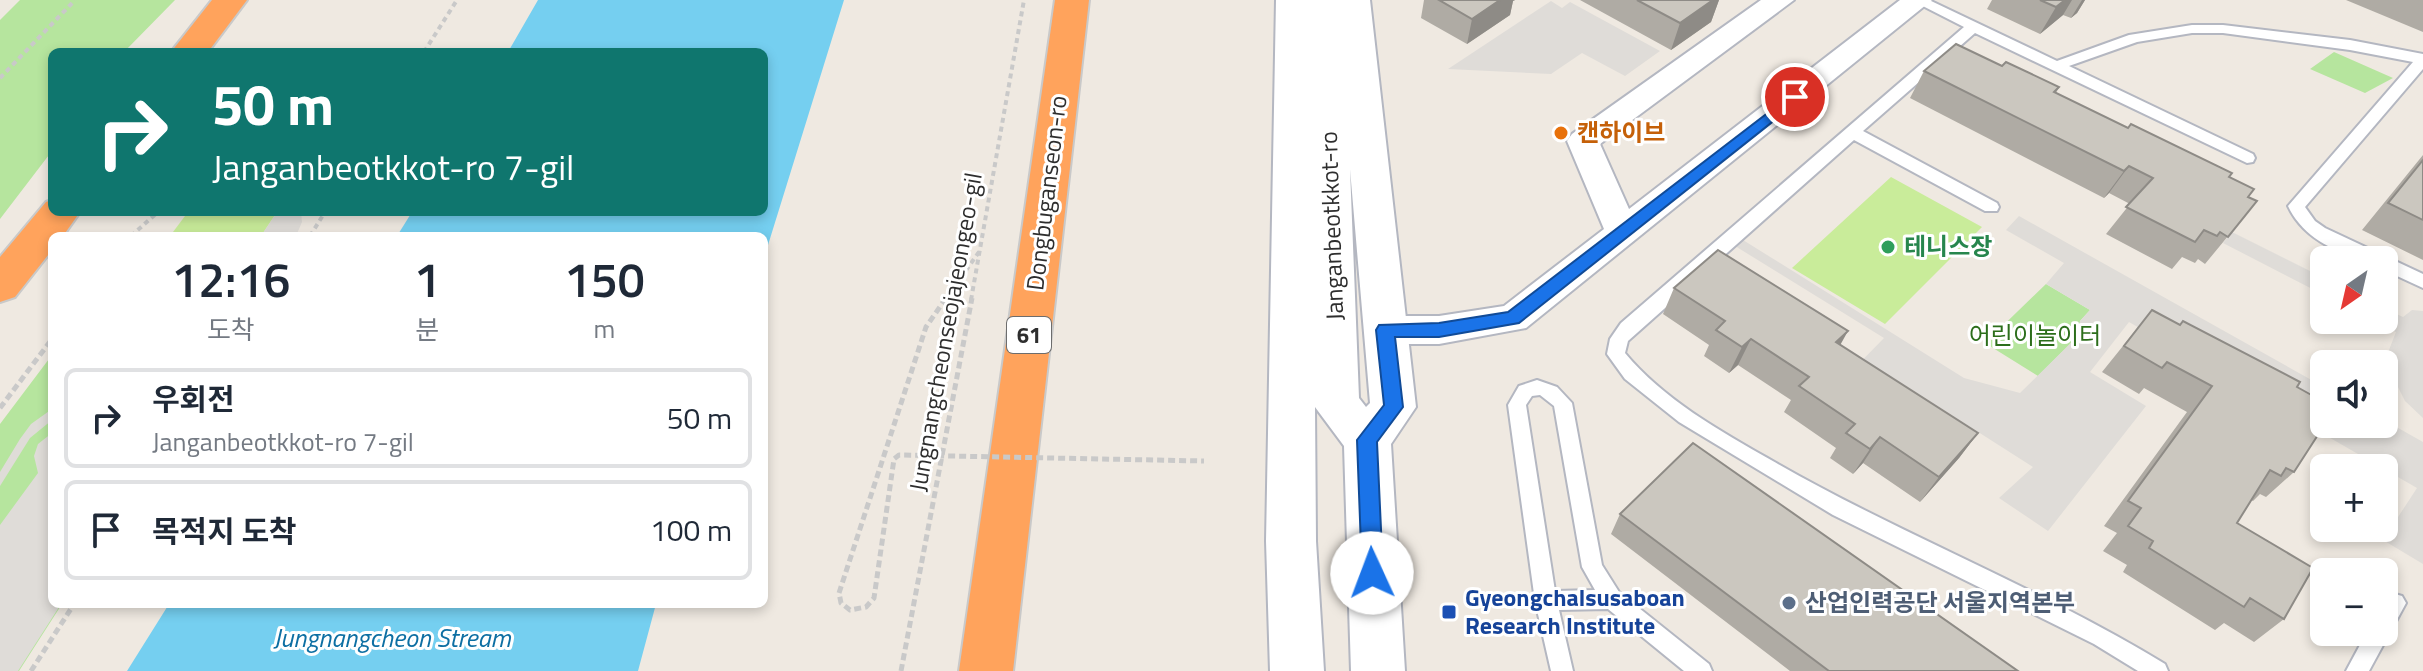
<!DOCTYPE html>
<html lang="ko">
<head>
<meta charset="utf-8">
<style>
	:root { --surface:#fff; --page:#f6f6f7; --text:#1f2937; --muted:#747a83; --line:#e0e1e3 }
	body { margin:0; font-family:"Titillium Web","Noto Sans KR",sans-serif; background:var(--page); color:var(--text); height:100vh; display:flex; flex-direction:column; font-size:30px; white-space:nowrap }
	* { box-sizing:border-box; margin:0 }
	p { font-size:26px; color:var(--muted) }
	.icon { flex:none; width:44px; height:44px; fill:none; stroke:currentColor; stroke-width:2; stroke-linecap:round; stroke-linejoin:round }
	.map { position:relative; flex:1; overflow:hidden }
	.side { position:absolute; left:48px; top:232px; width:720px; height:376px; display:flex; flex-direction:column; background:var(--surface); border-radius:12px; box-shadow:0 4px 12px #0003 }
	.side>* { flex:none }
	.top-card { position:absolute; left:48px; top:48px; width:720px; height:168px; border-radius:12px; box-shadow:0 4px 12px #0003; background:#0f766e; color:#fff; overflow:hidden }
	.needle { width:52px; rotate:214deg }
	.controls { position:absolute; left:2310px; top:246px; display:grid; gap:16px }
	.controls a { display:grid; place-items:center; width:88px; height:88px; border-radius:12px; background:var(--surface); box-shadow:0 4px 12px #0003; font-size:40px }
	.pin { position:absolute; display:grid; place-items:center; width:68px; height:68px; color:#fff; margin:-34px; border:4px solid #fff; border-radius:50%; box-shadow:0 2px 8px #0007 }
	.me { position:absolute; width:88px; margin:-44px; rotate:358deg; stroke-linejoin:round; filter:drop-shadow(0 0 6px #0008) }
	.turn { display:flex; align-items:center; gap:28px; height:168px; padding:0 32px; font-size:36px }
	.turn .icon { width:104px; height:104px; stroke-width:2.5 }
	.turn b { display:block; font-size:56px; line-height:68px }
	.eta { display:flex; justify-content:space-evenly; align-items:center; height:136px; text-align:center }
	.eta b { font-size:48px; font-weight:600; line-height:56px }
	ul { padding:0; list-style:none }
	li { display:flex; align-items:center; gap:24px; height:100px; margin:0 16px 12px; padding:0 16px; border:4px solid var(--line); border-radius:12px }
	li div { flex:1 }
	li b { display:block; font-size:30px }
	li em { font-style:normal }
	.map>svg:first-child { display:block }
	.green { fill:#b6e59e }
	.pitch { fill:#c9ec9a }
	.plaza { fill:#dfdcd8 }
	.water { fill:#75cff0 }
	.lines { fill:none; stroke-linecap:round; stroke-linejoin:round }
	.lane-casing { stroke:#b4b7c1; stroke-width:4 }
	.street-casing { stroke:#b4b7c1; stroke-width:4 }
	.secondary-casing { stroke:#b4b7c1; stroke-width:4 }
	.highway-casing { stroke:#c9c9c9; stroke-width:4 }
	.path-far1 { stroke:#c9c9c9; stroke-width:4; stroke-dasharray:5 4; stroke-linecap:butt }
	.path { stroke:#c9c9c9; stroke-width:5; stroke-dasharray:7 4; stroke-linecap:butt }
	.lane { fill:#fff; fill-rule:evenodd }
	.street { fill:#fff; fill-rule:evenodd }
	.secondary { fill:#fff; fill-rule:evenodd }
	.highway { fill:#ffa35c; fill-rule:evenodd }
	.path-bridge-far1 { stroke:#c9c9c9; stroke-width:4; stroke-dasharray:5 4; stroke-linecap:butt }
	.path-bridge { stroke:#c9c9c9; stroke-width:5; stroke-dasharray:7 4; stroke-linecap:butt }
	.wall { fill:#afaba4 }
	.shaded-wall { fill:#8e8b86 }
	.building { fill:#cbc7bf; stroke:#8e8b86; stroke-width:2 }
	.route { fill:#1a73e8; stroke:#114b97; stroke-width:2 }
	.food-dot { fill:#e8710a; stroke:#fff; stroke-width:3 }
	.leisure-dot { fill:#2e9e5b; stroke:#fff; stroke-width:3 }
	.service-dot { fill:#5c6f8a; stroke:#fff; stroke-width:3 }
	.transit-dot { fill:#1a4fb4; stroke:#fff; stroke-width:3 }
	.labels { text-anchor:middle; stroke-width:6; stroke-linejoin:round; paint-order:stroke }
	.shield { fill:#fff; stroke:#6d6d6d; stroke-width:2 }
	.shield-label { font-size:22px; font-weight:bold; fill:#2e2e2e }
	.food-label { font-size:24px; font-weight:bold; fill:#c56008; stroke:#fff; text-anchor:start }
	.street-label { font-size:24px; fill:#2e2e2e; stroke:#fff }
	.leisure-label { font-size:24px; font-weight:bold; fill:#27864d; stroke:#fff; text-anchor:start }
	.park-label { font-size:24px; fill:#2c6e1b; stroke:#fff }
	.transit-label { font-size:24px; font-weight:bold; fill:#164399; stroke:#fff; text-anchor:start }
	.service-label { font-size:24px; font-weight:bold; fill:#4e5e75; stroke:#fff; text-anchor:start }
	.water-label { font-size:26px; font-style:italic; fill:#0d6fa3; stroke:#fff }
</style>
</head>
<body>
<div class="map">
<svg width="2423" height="671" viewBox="0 0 2423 671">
	<rect width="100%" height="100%" fill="#efe9e1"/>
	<path class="green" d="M20 0H175L124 52H52V151L0 219V20Z
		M2334 52 2393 78 2365 93 2310 69Z
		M2046 284 2090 310 2080 321 2078 336 2038 376 1985 343Z
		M52 355V604H62L19 671H0V424Z"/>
	<path class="pitch" d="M1891 177 1982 227 1885 324 1792 268Z
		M188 212H277L261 236H170Z"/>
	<path class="plaza" d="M1551 1 1562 8 1570 2 1660 51 1625 76 1582 53 1551 74 1448 69Z
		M277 212H301L302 222 296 236H261Z
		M2019 216 2324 387V424H2384V420L2423 442V564L2383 540 2417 488 2129 322 2090 372 2146 406 2048 531 1999 498 2033 467 1892 377 1868 399 1841 382 1884 338 1727 241 1735 235 1964 378 2020 393 2078 336 2080 321 2090 310 2046 284 2064 263 2006 230Z
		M2232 232 2324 278V295L2223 243Z
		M2384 308 2403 317 2412 310 2423 311V418L2405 401 2389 369 2387 355 2396 332 2373 320H2384Z
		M52 409V420L30 438 0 486V472L20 439 31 424Z
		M52 433V604H61L18 671H0V525L38 473 34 456 38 444Z"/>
	<path class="water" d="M538 0H844L764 258V236H397L412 212H764V52H508Z
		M169 604H656L638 671H127Z"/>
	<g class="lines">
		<g class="lane-casing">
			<path id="lane" d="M1911 0H1929L2057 61 2129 35 2192 25H2223L2350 40 2423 54V69L2305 207 2315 221 2325 228 2423 274V288L2384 270V260C2347 260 2304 241 2288 206L2413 62 2350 50 2223 33H2192L2137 42 2069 66 2253 154 2255 158 2253 162 2247 163 1975 33 1863 131 1997 203 1999 207 1997 211H1985L1854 140 1628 341 1625 353C1663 399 1720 431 1771 460 1899 534 2039 587 2165 664L2168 671H2138L2094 644 1833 515 1679 422 1625 379 1607 354 1610 339 1621 323 1964 27Z
				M1537 380 1557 387 1572 403 1602 565 1619 592 1709 664 1712 671H1684L1608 609 1559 610 1573 671H1551L1535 601 1508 405 1519 386ZM1540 395 1554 406 1582 567 1595 590 1555 591 1526 405 1532 396Z
				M2395 594 2402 596 2406 603 2369 671H2346L2367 632H2384V603L2388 596Z"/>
		</g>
		<g class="street-casing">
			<path id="street" d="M1761 0H1794L1600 144 1629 209 1900 0H1932L1526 328 1439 344H1385L1372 340 1367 330 1372 320 1385 316H1439L1504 306 1604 229 1567 141 1572 134Z"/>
		</g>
		<g class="secondary-casing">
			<path id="secondary" d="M1276 0H1370L1416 407 1391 444 1405 671H1351L1344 446 1315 407 1316 541 1324 671H1270L1266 541ZM1350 169 1370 403 1366 407 1359 398Z"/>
		</g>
		<g class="highway-casing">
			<path id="highway" d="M212 0H247L208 52H171Z
				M1055 0H1089L1013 671H959Z
				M52 200V212H80L63 236H52V250L15 297 0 302V257L46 202Z"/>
		</g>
		<path class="path-far1" d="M424 52 457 0
			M0 78 75 0
			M131 236 158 212
			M310 236 325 212
			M971 300 1024 0"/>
		<path class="path" d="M0 408 52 339
			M31 671 74 604
			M901 671 972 298"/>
		<use href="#lane" class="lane"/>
		<use href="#street" class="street"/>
		<use href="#secondary" class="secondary"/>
		<use href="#highway" class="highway"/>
		<path class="path-bridge-far1" d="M945 300 979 252"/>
		<path class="path-bridge" d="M946 298 926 327 839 593 841 603 850 610 866 607 874 598 894 459 899 455 1204 461"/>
	</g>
	<path class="wall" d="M1424 0H1515L1513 1 1510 15 1467 44 1421 18Z
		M1580 0H1719L1711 22 1671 50Z
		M1992 0H2085L2077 13 2071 18 2063 15 2040 34 1987 9Z
		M2346 0H2423V32Z
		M2002 66 2059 87 2056 93 2229 177 2248 197 2257 201 2205 264 2198 259 2195 263 2182 257 2172 269 2106 234 2130 204 2109 193 2104 198 1910 98 1924 71Z
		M2423 155V260L2362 230Z
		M1674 288 1840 345 1978 433 1959 458 1920 502 1863 463 1853 474 1830 458 1836 448 1784 412 1791 400 1738 365 1729 373 1704 356 1709 345 1663 314Z
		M2152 310 2297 387 2294 472 2266 497 2260 494 2253 501 2251 500 2237 523 2284 619 2254 642 2224 623 2215 630 2123 572 2127 565 2103 551 2117 533 2104 526 2187 412 2144 388 2139 394 2102 372Z
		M1620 514 2018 671H1790L1611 534Z"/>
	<path class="shaded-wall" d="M1500 0H1515L1513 1 1510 15 1467 44 1472 19Z
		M1713 0H1719L1711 22 1671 50 1680 23Z
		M2065 0H2072L2063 15 2040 34 2056 7Z
		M2082 0H2085L2077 13 2071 18Z
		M2129 166 2109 193 2104 198 2124 171Z
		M1848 331 1833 358 1836 342Z
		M1751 339 1738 365 1729 373 1742 347Z
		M1978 433 1959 458 1920 502 1939 477Z
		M1880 437 1863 463 1853 474 1870 449Z"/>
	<path class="building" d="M1439 0H1500L1472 19Z
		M1637 0H1713L1680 23Z
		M2040 0H2065L2056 7Z
		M1956 44 2002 66 2006 62 2059 87 2054 92 2128 128 2131 124 2232 173 2229 177 2254 189 2248 197 2257 201 2228 237 2220 232 2217 236 2204 230 2195 242 2126 207 2153 178 2129 166 2124 171 1924 71Z
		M2423 160V220L2388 203Z
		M1718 250 1848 331 1836 342 1978 433 1939 477 1880 437 1870 449 1846 433 1855 424 1799 386 1809 377 1751 339 1742 347 1716 330 1725 321 1674 288Z
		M2152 310 2180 325 2183 321 2300 382 2297 387 2324 402 2325 424 2294 472 2286 468 2281 476 2270 470 2237 523 2313 568 2284 619 2250 598 2244 607 2149 548 2153 541 2128 526 2141 508 2128 501 2212 386 2167 362 2162 368 2124 346Z
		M1693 443 2018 671H1829L1620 514Z"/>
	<path class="route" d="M1795 92 1802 97 1800 100 1519 323 1439 337H1395L1403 407 1377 442 1383 573 1380 580 1372 582 1365 580 1362 573 1357 440 1384 405 1376 330 1379 325 1439 323 1508 312Z"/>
	<circle class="food-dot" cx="1561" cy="133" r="8"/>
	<circle class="leisure-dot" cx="1888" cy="247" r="8"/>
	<circle class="service-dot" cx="1789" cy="603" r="8"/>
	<rect class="transit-dot" x="1441" y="604" width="16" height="16" rx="4"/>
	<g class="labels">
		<rect class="shield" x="1007" y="317" width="44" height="36" rx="6"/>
		<g class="shield-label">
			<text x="1029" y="343">61</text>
		</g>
		<g class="food-label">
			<text x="1577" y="141">캔하이브</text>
		</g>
		<g class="street-label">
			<text transform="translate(1047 193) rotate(-83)" y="8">Dongbuganseon-ro</text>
			<text transform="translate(1332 226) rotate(-92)" y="8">Janganbeotkkot-ro</text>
			<text transform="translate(946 332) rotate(-80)" y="8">Jungnangcheonseojajeongeo-gil</text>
		</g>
		<g class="leisure-label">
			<text x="1904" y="255">테니스장</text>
		</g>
		<g class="park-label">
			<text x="2035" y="344">어린이놀이터</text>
		</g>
		<g class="transit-label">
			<text x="1465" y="606">Gyeongchalsusaboan<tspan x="1465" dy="28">Research Institute</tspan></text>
		</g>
		<g class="service-label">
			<text x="1805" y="611">산업인력공단 서울지역본부</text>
		</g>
		<g class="water-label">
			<text x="392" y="647">Jungnangcheon Stream</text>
		</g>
	</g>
</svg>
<div class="controls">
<a><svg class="needle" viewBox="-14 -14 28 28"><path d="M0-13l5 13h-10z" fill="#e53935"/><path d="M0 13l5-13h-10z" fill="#747a83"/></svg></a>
<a><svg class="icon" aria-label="sound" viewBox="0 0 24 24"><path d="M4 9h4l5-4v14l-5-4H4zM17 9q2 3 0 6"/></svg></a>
<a>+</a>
<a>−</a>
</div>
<div class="pin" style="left:1795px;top:97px;background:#d93025"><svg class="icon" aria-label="arrive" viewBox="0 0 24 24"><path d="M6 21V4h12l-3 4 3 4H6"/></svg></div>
<svg class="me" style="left:1372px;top:573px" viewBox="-20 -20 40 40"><circle r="19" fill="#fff"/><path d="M0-13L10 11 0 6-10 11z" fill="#1a73e8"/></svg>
<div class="top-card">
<div class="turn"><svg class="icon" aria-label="right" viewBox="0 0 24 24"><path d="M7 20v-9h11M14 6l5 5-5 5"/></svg><div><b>50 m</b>Janganbeotkkot-ro 7-gil</div></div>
</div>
<section class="side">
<div class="eta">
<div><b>12:16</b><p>도착</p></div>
<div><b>1</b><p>분</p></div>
<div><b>150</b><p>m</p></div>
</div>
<ul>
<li><svg class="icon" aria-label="right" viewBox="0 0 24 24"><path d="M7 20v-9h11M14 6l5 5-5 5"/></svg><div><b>우회전</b><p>Janganbeotkkot-ro 7-gil</p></div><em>50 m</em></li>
<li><svg class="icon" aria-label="arrive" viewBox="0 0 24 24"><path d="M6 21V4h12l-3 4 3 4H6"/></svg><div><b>목적지 도착</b></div><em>100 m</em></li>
</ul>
</section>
</div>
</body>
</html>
